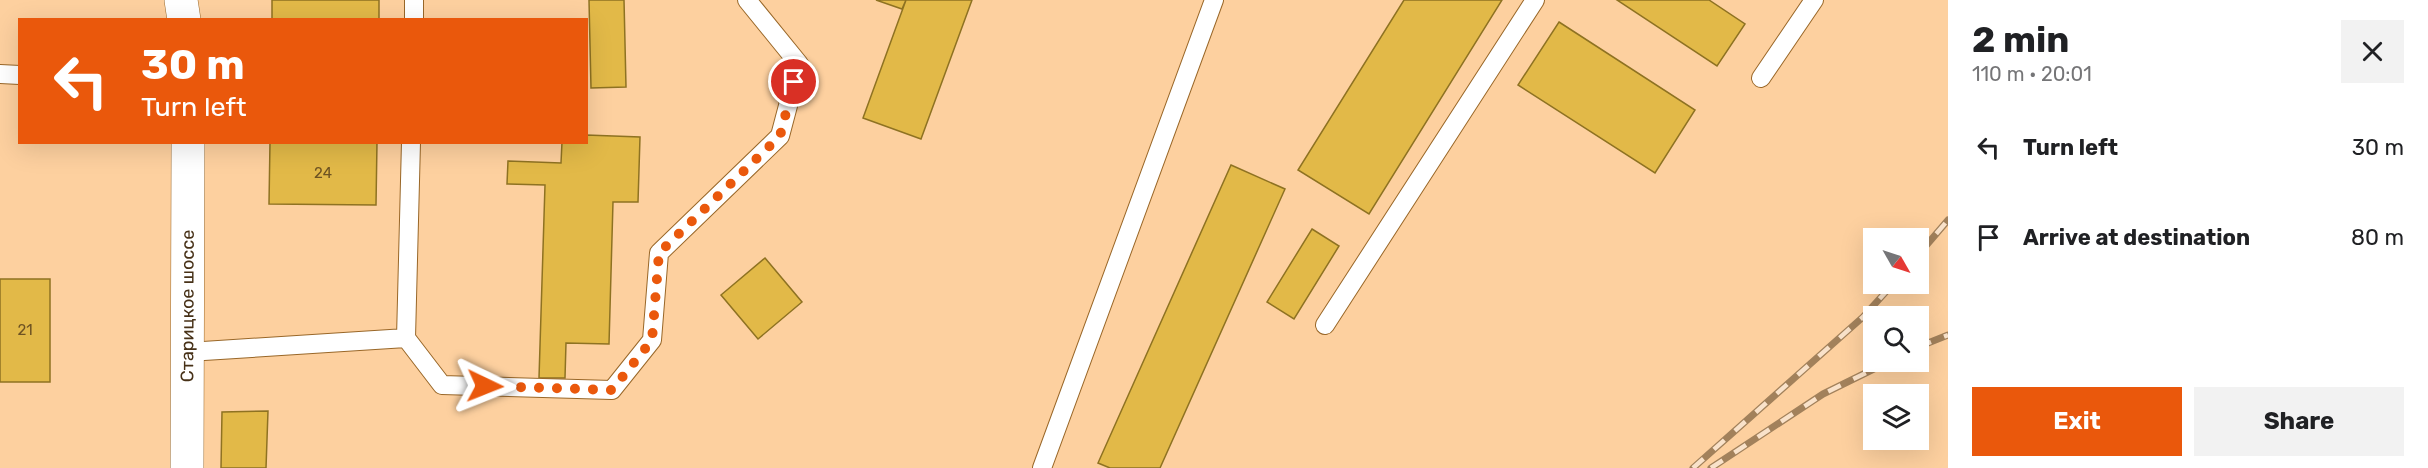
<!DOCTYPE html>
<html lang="en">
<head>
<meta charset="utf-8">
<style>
	:root { --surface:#fff; --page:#f2f2f2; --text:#202124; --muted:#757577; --accent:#ea580c }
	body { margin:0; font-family:Rubik,sans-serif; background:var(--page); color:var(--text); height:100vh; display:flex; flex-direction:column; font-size:22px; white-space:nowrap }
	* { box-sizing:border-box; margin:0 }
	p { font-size:20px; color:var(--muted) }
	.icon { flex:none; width:33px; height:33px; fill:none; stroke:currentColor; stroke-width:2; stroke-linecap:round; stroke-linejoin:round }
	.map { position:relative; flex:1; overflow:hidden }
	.side { display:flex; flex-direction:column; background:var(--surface); width:480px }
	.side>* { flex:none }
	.hud { position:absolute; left:18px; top:18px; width:570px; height:126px; border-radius:0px; box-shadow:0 6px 24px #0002; background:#ea580c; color:#fff; overflow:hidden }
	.needle { width:39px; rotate:129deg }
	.controls { position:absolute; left:1863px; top:228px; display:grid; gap:12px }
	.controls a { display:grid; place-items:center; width:66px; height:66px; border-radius:0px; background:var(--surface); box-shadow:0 6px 24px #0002; font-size:30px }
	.pin { position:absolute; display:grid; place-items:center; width:51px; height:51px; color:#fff; margin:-26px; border:3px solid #fff; border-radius:50%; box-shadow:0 2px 6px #0007 }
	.me { position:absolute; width:66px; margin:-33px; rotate:92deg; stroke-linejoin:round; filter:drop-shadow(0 0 4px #0008) }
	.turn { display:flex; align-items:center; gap:21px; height:126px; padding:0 24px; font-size:27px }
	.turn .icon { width:78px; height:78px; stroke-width:2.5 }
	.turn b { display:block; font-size:42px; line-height:51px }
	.round { display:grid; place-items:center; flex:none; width:63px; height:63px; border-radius:0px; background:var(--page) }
	.overview { display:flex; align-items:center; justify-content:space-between; height:102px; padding:0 24px }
	h1 { font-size:36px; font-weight:700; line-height:45px }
	.cta { display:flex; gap:12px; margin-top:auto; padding:12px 24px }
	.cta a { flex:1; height:69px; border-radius:0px; background:var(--accent); color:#fff; font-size:24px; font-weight:700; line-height:69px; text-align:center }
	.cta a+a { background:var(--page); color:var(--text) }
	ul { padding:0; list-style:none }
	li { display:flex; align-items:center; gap:18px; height:90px; padding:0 24px }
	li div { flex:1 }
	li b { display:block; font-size:22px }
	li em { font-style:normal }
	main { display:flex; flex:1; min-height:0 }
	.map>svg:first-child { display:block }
	.building { fill:#e2b948; stroke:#8e7222; stroke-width:1.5 }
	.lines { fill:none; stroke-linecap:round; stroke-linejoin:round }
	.service-casing { stroke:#996728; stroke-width:20 }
	.primary-casing { stroke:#996728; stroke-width:34 }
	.service { stroke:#fff; stroke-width:18 }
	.primary { stroke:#fff; stroke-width:33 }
	.rail-casing { stroke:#a2815b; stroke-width:7 }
	.rail { stroke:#f9e2ca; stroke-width:4.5; stroke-dasharray:14; stroke-linecap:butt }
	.route { stroke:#ea580c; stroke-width:10; stroke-dasharray:0 18 }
	.labels { text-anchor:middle; stroke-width:6; stroke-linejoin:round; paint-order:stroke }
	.number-label { font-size:15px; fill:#6e5323 }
	.street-label { font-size:18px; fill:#473117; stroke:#f9e2ca }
</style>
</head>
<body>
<main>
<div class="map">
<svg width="1948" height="468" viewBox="0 0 1948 468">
	<rect width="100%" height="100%" fill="#fdd09f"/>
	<path class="building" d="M272 0H379V20H272Z
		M589 0H624L626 87 591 88Z
		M876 0H906L902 9Z
		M906 0H972L921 139 863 118Z
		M1404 0H1502L1369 214 1298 170Z
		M1617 0H1709L1745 24 1717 66Z
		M1559 22 1695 110 1655 173 1518 85Z
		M586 135 640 137 638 202H613L609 344 566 343 565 378H539L545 185 507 184 508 161 561 163 562 142H586Z
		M270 142H377L376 205 269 204Z
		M1231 165 1285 189 1160 468H1110L1098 463Z
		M1312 229 1339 246 1294 319 1267 302Z
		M765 258 802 302 758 339 721 295Z
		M0 279H50V382H0Z
		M268 411 266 468H221L222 412Z"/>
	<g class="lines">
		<g class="service-casing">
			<path id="service" d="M414 20V0
				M0 74 20 75
				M1761 78 1814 0
				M411 142 406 338 442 385 612 390 652 340 659 253 780 136 799 64 747 0
				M1325 325 1535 0
				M188 352 406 338
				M1042 468 1214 0"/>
		</g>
		<g class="primary-casing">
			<g id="primary">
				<path d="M181 0 184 20"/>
				<path id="s1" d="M187 468 188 142"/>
			</g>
		</g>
		<use href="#service" class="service"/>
		<use href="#primary" class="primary"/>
		<g class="rail-casing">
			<path id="rail" d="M1918 255 1948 220
				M1918 347 1948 335
				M1693 468 1863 317 1893 284
				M1711 468 1823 394 1888 362"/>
		</g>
		<use href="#rail" class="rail"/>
	</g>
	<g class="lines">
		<path class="route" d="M485 386 612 390 652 340 659 253 780 136 794 82"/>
	</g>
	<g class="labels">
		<g class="number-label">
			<text x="323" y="178">24</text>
			<text x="25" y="335">21</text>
		</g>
		<g class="street-label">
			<text dy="6" stroke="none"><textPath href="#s1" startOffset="162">Старицкое шоссе</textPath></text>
		</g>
	</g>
</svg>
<div class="controls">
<a><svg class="needle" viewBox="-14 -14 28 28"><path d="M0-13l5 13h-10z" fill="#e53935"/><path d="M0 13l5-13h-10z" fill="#757577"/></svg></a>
<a><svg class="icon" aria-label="search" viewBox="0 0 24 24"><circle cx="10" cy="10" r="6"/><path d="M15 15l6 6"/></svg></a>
<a><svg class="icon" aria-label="layers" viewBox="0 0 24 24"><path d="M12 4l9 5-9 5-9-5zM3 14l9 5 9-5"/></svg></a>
</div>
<div class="pin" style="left:794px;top:82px;background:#d93025"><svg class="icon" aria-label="arrive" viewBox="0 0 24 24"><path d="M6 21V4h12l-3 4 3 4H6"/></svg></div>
<svg class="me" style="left:485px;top:386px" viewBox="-20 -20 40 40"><path d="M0-17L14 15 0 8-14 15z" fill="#ea580c" stroke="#fff" stroke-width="4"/></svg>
<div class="hud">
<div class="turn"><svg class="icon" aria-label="left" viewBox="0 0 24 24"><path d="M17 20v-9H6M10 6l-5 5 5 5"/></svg><div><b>30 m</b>Turn left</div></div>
</div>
</div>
<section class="side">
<div class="overview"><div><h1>2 min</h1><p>110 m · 20:01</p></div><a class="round"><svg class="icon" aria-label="close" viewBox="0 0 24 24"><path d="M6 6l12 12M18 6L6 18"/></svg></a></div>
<ul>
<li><svg class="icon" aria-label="left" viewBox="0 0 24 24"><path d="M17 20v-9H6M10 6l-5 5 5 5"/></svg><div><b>Turn left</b></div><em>30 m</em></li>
<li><svg class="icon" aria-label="arrive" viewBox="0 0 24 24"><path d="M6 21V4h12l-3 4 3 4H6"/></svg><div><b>Arrive at destination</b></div><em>80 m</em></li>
</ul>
<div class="cta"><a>Exit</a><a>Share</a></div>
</section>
</main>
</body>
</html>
